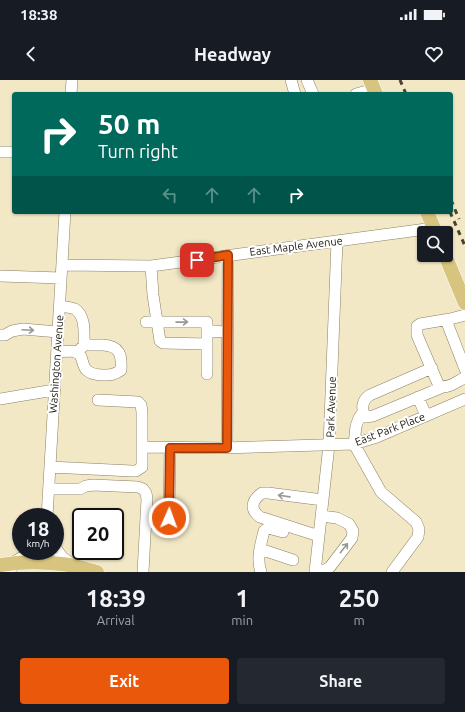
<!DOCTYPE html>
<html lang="en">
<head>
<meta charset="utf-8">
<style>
	:root { --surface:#171b24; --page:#242831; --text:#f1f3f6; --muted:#9ea1a6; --accent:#ea580c }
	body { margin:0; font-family:Ubuntu,sans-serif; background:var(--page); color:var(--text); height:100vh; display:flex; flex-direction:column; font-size:15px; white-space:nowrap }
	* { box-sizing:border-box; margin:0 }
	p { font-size:13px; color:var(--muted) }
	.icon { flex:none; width:22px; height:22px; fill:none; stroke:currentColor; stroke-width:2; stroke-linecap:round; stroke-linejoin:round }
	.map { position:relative; height:492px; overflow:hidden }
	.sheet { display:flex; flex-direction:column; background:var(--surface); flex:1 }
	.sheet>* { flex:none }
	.hud { position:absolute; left:12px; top:12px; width:441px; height:122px; border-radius:4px; box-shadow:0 1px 3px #0004; background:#00695c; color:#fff; overflow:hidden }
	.controls { position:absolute; left:417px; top:146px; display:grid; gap:8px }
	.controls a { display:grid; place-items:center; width:36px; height:36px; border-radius:4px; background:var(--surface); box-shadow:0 1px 3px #0004; font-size:20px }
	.speed { position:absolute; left:12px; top:428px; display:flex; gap:8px; font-size:20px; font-weight:700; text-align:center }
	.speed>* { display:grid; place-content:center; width:52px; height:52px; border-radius:50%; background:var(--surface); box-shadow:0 1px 3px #0004; line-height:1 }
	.speed small { font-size:10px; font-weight:400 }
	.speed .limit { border:2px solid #111; border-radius:6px; background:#fff; color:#111 }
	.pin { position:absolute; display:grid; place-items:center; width:34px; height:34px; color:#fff; margin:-17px; border-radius:8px; box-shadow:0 2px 6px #0006 }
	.me { position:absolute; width:44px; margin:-22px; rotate:2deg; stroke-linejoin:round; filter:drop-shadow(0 0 3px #0008) }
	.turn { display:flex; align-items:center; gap:14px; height:84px; padding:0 20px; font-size:18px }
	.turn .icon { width:52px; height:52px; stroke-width:2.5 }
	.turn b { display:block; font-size:28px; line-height:34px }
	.lanes { display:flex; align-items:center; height:38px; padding:0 20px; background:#0003; justify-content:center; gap:20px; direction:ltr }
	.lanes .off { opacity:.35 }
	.eta { display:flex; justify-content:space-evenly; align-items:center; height:68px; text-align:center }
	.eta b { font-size:24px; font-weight:600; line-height:28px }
	.primary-button { display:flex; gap:8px; margin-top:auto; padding:8px 20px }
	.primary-button a { flex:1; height:46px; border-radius:4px; background:var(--accent); color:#fff; font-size:16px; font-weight:600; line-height:46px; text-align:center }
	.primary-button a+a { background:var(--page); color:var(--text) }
	.status { display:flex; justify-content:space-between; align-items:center; height:28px; padding:0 20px; background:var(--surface); direction:ltr }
	.status svg { height:11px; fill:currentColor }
	header { display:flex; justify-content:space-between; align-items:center; height:52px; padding:0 20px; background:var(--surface); font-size:18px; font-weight:600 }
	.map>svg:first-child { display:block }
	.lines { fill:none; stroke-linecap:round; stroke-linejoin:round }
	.minor-casing { stroke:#8b8163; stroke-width:12 }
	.major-casing { stroke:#fff; stroke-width:15 }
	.minor { stroke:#fff; stroke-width:11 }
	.major { stroke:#d7c47f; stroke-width:14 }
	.rail { stroke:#484332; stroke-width:3; stroke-dasharray:5 5; stroke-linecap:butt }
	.oneway { stroke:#999892 }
	.route-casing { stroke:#983908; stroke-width:10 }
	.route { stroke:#ea580c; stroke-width:7 }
	.labels { text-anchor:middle; stroke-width:4; stroke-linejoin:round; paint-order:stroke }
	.street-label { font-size:11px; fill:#1d190d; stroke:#fff }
</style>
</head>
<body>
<div class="status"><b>18:38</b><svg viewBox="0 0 49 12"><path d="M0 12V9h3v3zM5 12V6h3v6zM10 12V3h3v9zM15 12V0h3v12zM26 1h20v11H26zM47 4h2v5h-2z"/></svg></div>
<header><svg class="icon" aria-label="back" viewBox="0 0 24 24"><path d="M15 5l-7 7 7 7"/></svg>Headway<svg class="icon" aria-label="heart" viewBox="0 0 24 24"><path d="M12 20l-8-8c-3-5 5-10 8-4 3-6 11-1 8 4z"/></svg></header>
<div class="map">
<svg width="465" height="492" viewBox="0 0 465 492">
	<rect width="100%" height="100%" fill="#f2e8c6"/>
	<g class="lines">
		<g class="minor-casing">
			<path id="minor" d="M291 0 295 14
				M307 0 313 14
				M71 14 72 0
				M356 14 374 9
				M0 72H14
				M62 185 151 186 434 148
				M151 186 153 215 160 261 163 263 207 264
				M0 196 61 198
				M60 226C64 227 71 227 75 229 86 236 84 254 84 265
				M465 235 450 239 420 244 417 246V255L439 306C448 309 456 302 464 298L465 297
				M446 240 465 289
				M146 242H207V294
				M207 251 228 252
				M0 255H5L12 251 23 249 58 252
				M57 272C62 272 71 270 76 272 88 277 75 294 103 295 111 295 114 295 121 290 122 275 120 266 103 265 97 265 91 265 84 265L77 273
				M432 288 370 315C362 320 361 328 365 337L373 336 443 307
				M418 317 426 336
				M0 319 54 310
				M363 332 359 338 356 346 354 364 381 412 416 442 419 449 418 457 392 492
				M142 367 224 368 354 364 377 357 465 319
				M227 368 228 175
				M50 387 132 391H136L142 387V332L141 325 138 322 98 320
				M49 409H80L86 406 93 405 138 407 143 409 146 413 147 419 143 492
				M47 437 65 132
				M146 442C154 442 164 446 169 438L170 368
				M319 456 260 437C249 429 252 420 262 413H268L323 420
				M55 467 62 477 73 485
				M260 469 293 480
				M315 489 325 490 330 487 352 458 353 451 349 444 337 438 321 436
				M10 492 12 483 26 475 30 471
				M261 492C256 478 261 464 264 451L268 448 283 452
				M315 492 329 365 337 161"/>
		</g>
		<g class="major-casing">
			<path id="major" d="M370 0 376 14
				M427 132 436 153
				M445 175 465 223
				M0 485C24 481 51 482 75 486 82 488 90 490 97 492"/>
		</g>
		<use href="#minor" class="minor"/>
		<use href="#major" class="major"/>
		<path class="rail" d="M400 0 406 14
			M451 120 459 139
			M450 132 465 166"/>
	</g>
	<defs><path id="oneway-shaft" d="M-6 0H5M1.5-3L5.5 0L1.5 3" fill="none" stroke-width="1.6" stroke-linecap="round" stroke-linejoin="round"/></defs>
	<g class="oneway">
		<use href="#oneway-shaft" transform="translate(182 242) rotate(-1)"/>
		<use href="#oneway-shaft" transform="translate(28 250) rotate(3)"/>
		<use href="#oneway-shaft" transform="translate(284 416) rotate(-172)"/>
		<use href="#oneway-shaft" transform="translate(344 468) rotate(-52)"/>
	</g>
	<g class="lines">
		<g class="route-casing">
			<path id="route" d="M169 438 170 368H227L228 175 197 180"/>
		</g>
		<use href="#route" class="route"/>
	</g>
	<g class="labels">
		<g class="street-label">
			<text transform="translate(296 166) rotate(-7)" y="4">East Maple Avenue</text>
			<text transform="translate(56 284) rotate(-86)" y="4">Washington Avenue</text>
			<text transform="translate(331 327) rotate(-88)" y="4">Park Avenue</text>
			<text transform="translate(390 349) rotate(-21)" y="4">East Park Place</text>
		</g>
	</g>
</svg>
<div class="controls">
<a><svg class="icon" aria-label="search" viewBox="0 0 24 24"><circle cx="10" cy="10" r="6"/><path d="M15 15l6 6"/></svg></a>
</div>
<div class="speed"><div>18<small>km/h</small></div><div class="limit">20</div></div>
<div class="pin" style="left:197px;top:180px;background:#d93025"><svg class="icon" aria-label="arrive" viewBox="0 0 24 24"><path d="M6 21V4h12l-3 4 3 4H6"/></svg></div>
<svg class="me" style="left:169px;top:438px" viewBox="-20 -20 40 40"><circle r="17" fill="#ea580c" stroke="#fff" stroke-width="3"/><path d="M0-11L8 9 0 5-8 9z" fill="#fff"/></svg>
<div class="hud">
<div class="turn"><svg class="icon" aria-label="right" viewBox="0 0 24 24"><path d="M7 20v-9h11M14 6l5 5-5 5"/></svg><div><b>50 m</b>Turn right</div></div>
<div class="lanes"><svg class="icon off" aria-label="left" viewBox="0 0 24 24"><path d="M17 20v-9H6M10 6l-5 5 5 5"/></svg><svg class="icon off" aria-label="ahead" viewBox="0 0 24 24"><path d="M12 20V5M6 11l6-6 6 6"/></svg><svg class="icon off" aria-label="ahead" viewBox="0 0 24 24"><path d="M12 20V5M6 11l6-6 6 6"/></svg><svg class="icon" aria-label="right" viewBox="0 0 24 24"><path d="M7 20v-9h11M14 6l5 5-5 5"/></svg></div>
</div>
</div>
<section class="sheet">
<div class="eta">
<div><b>18:39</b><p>Arrival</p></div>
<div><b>1</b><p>min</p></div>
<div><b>250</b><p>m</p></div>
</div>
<div class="primary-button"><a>Exit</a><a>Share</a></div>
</section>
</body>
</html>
